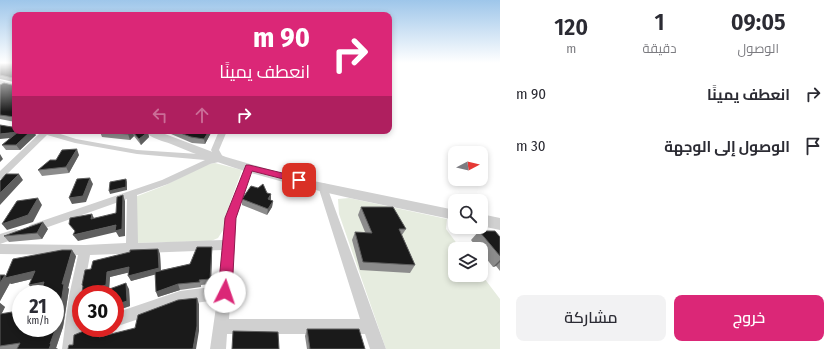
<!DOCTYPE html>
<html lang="ar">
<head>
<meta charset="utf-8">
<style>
	:root { --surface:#fff; --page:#f2f2f3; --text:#2b2b33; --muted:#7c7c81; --accent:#db2777 }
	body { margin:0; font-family:"Fira Sans Condensed",Cairo,sans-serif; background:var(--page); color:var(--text); direction:rtl; height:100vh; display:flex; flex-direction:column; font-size:15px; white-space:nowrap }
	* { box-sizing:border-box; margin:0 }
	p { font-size:13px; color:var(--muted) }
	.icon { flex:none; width:22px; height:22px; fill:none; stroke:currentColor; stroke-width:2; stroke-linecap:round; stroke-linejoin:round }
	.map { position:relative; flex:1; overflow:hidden; direction:ltr }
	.sheet { display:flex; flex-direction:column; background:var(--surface); width:340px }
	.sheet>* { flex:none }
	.guide { position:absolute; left:12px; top:12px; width:380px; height:122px; border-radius:8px; box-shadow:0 2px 6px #0003; direction:rtl; background:#db2777; color:#fff; overflow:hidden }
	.needle { width:26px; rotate:83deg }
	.fabs { position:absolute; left:448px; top:146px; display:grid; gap:8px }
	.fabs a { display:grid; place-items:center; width:40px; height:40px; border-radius:8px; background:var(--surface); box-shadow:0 2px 6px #0003; font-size:20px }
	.speed { position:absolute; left:12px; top:285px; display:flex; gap:8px; font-size:20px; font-weight:700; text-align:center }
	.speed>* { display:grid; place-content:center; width:52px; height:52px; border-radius:50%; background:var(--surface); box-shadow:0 2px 6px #0003; line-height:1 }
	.speed small { font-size:10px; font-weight:400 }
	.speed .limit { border:6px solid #d22; background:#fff; color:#111 }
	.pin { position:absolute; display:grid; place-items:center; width:34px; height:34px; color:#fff; margin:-17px; border-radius:8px; box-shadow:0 2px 6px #0006 }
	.me { position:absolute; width:44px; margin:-22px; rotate:4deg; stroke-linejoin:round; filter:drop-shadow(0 0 3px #0008) }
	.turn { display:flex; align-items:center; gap:14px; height:84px; padding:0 16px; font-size:18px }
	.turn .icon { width:52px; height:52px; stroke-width:2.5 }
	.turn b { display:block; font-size:28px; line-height:34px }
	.lanes { display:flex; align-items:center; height:38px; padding:0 16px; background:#0003; justify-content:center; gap:20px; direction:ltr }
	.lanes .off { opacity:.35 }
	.eta { display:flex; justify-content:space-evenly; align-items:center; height:68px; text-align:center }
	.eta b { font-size:24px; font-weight:600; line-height:28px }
	.action { display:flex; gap:8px; margin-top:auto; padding:8px 16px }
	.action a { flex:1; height:46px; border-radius:8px; background:var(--accent); color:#fff; font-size:16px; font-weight:600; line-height:46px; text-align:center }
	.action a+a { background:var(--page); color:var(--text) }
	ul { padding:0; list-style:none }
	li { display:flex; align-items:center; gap:12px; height:52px; padding:0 16px }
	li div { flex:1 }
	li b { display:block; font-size:15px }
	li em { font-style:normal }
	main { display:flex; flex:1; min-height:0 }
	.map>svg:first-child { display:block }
	.green { fill:#e6ecdf }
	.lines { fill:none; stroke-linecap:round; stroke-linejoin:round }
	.minor { fill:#d0d0d0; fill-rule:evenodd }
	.tertiary { fill:#d0d0d0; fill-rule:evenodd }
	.wall { fill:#8c8c8c }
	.shaded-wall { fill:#5f5f5f }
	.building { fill:#1a1a1a; stroke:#5f5f5f }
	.route { fill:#db2777; stroke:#8e194d }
</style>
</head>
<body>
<main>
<section class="sheet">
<div class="eta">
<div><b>09:05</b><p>الوصول</p></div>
<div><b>1</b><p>دقيقة</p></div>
<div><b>120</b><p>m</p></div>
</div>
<ul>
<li><svg class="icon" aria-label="right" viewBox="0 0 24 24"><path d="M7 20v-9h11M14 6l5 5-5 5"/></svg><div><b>انعطف يمينًا</b></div><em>90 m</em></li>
<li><svg class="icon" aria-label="arrive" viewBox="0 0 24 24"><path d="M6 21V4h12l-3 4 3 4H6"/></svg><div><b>الوصول إلى الوجهة</b></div><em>30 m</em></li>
</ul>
<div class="action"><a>خروج</a><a>مشاركة</a></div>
</section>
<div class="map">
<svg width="500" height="349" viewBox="0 0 500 349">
	<rect width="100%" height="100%" fill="#fff"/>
	<path class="green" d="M215 163 242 170 230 203 225 227 218 238 211 241 136 243 135 197 166 185 205 165Z
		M349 198 447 219 446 229 461 249H455V275L481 274 500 299V349H386L339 214 338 199Z"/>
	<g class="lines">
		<path class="minor" d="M28 131H51L76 139 137 150 214 155 211 150 219 131H227L219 150 224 159 223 161 210 164 168 184 137 195 138 243 223 240 226 218 245 167 246 165H252L253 167 236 218 229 319H360L318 186 323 183 326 184 386 349H370L365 334H227L226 349H210L217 300 180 305 115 327V313L180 291 219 286 222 250 90 255 83 294H81V328H97L94 333 79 339 78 349H62L69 296 78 255 0 254V244L85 245 126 243 127 199 34 232 30 231 28 228 30 225 162 180 205 160 137 154 75 143 47 135 3 178 0 179V171L39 134 29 133Z
			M16 229 20 231 22 234 20 237 0 244V234Z"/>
		<path class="tertiary" d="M0 80 15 84V88L0 84Z
			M144 131H157L226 157 299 178 455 210V220C360 200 261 183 171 144 163 141 150 138 144 131Z
			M481 214 500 218V230L481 226Z"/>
	</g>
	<path class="wall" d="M0 63H15V122L0 119V85H12L14 84V82L0 79Z
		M12 127 36 135 20 150H6L2 145 10 138Z
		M147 131 149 137 141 145 134 136 130 140 102 137 100 132Z
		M164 131H212L205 144 192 143Z
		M79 155 69 173 42 176 38 170 56 160Z
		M267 193 271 194V200L273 201 272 207 267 215 242 205V199Z
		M361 207 406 229 402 235 415 265 410 273 360 270 352 240 355 232H365L358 215Z
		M48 229 42 239 9 242 4 236Z
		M479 231 500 237V271L496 266 493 267 481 252V249H478L471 240Z
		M212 247V252L211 284 201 285V287L180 290 158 297 155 274 131 281 129 272 110 277 109 289H129L130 306 115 311V294L104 291 83 287 82 285 91 269 158 249 160 254 161 270 190 264Z
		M76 256 68 288 69 289 63 327 56 348 58 349H0V303L5 307 1 314 14 313 55 328 41 290 35 291 32 279 11 284 10 283 0 301V275L6 276Z
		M307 329 365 349H307L305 336Z"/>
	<path class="shaded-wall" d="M31 131H33L36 135 20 150 16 145Z
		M131 131H132L134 136 130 140 128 134Z
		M209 131H212L205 144 204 139Z
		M18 132 21 137 0 139V134Z
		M148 132 149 137 141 145 139 139Z
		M77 149 79 155 69 173 66 167Z
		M0 154 3 159 0 162Z
		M19 174 23 180 0 205V193Z
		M90 178 93 184 86 202 72 204 69 198Z
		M126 179 127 182V190L110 194 109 191Z
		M271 194V200L268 199Z
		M123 195 125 201V236L119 237 116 232 78 241 73 235 116 225Z
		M38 198 42 205 33 222 7 230 2 224Z
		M273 201 272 207 267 215 268 209Z
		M92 214 95 220 91 219Z
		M43 222 48 229 42 239 37 233Z
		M212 247V252L211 284 210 279Z
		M158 249 160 254 161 273 131 281 128 276Z
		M72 250 76 256 68 288 69 289 63 327 56 348 58 349H49L62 284Z
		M500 260V262L496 266 493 267Z
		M129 267 131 272 110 277 109 289 93 294H84L82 292 107 272Z
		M35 271 40 277 11 284 10 283 0 301V283L5 275 8 277Z
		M44 282 49 288 35 291 29 285Z
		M126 283 129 289 130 306 115 311V305Z
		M178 284 180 290 158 297 156 292Z
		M197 298 199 304V331L196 349H193Z
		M0 303 5 307 0 317Z
		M100 328H105L106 330 104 342 99 337Z"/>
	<path class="building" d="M0 63H15V117L0 115V85L4 83 12 85 14 84 13 78 0 75Z
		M14 124H15V131H31L16 145H2L18 132 0 134V125L12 127Z
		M100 131H131L128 134 100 132Z
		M132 131H147L148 132 139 139Z
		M175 131H209L204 139 191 137Z
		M77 149 66 167 38 170 50 160H56L62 150Z
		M6 174H19L0 193V181Z
		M90 178 83 196 69 198 77 179Z
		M126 179V187L109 191 110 182Z
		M263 184 267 193 271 194 268 199 273 201 268 209 242 199 251 186 258 188Z
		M123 195 122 229 115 231 116 225 73 235 75 231 69 224 70 218 92 214 91 219 116 213 117 197Z
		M38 198 28 215 2 224 17 201Z
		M361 207H393L406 229H399L415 265 363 262 355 232 372 233Z
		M43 222 37 233 4 236Z
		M479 231H495L500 237V256Z
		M197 247H212L210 279 199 280 200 282 178 284 156 292 155 272 190 264Z
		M158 249 159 268 128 276 129 267 107 272 106 285 82 292 83 286 82 285 85 270 91 269 93 261 130 252V250Z
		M62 250H72L62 284H64L58 322 50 344H51L49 349H17L20 343 0 346V314L12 312 11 313 21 312V328H55V294H40L44 282 29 285 35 271 5 278 13 259Z
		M0 275H5L0 283Z
		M126 283 127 301 115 305V294H104V291Z
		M197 298V326L193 349H68L69 345H73L74 335 91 328H100L99 337 135 328 138 315 178 300Z
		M307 329H359L365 349H310Z
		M233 331 278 332 279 349H232Z"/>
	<linearGradient id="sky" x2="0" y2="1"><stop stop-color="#9ec6ea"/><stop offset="0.56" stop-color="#fff"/><stop offset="1" stop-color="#fff" stop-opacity="0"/></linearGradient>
	<rect width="500" height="112" fill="url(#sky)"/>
	<path class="route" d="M246 165H249L299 177 304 180 299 183 252 171 236 218 232 292 230 296 225 298 220 296 218 292 225 218Z"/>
</svg>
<div class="fabs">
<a><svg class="needle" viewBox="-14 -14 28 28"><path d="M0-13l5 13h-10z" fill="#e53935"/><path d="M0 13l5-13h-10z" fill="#7c7c81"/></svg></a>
<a><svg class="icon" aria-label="search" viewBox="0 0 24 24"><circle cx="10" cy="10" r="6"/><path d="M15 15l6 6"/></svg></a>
<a><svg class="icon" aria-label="layers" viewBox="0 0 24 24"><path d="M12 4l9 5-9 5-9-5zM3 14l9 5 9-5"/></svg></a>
</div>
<div class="speed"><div>21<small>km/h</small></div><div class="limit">30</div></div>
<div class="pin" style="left:299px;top:180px;background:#d93025"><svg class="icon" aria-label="arrive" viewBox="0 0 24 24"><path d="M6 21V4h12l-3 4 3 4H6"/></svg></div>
<svg class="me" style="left:225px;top:292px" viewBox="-20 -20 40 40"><circle r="19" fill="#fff"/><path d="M0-13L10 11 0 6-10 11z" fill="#db2777"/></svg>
<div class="guide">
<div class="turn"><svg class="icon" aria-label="right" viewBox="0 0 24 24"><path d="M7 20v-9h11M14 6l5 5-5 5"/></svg><div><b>90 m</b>انعطف يمينًا</div></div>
<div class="lanes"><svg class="icon off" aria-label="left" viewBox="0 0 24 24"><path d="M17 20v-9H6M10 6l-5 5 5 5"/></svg><svg class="icon off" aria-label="ahead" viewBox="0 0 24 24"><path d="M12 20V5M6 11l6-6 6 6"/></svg><svg class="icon" aria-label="right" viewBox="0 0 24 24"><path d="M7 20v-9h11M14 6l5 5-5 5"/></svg></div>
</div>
</div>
</main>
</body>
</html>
